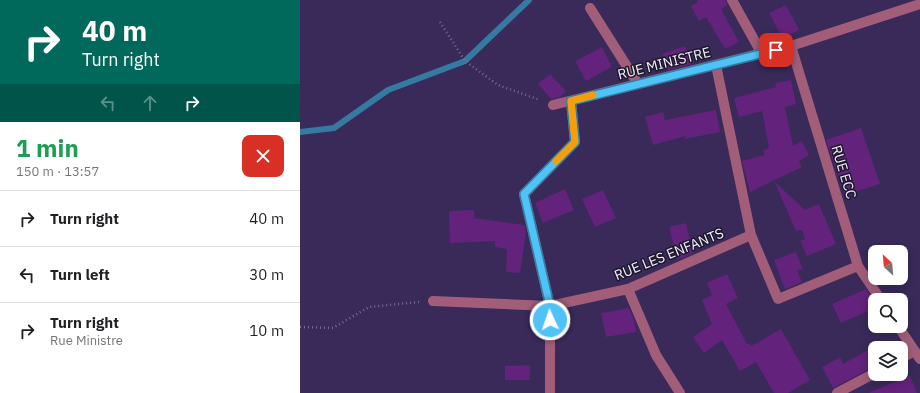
<!DOCTYPE html>
<html lang="en">
<head>
<meta charset="utf-8">
<style>
	:root { --surface:#fff; --page:#f2f2f2; --text:#202124; --muted:#757577; --line:#e0e0e0 }
	body { margin:0; font-family:"IBM Plex Sans",sans-serif; background:var(--page); color:var(--text); height:100vh; display:flex; flex-direction:column; font-size:15px; white-space:nowrap }
	* { box-sizing:border-box; margin:0 }
	p { font-size:13px; color:var(--muted) }
	.icon { flex:none; width:22px; height:22px; fill:none; stroke:currentColor; stroke-width:2; stroke-linecap:round; stroke-linejoin:round }
	.map { position:relative; flex:1; overflow:hidden }
	.sheet { display:flex; flex-direction:column; background:var(--surface); width:300px }
	.sheet>* { flex:none }
	.top-card { background:#00695c; color:#fff; overflow:hidden }
	.needle { width:26px; rotate:334deg }
	.controls { position:absolute; left:568px; top:245px; display:grid; gap:8px }
	.controls a { display:grid; place-items:center; width:40px; height:40px; border-radius:8px; background:var(--surface); box-shadow:0 2px 10px #0003; font-size:20px }
	.pin { position:absolute; display:grid; place-items:center; width:34px; height:34px; color:#fff; margin:-17px; border-radius:8px; box-shadow:0 2px 6px #0006 }
	.me { position:absolute; width:44px; margin:-22px; rotate:357deg; stroke-linejoin:round; filter:drop-shadow(0 0 3px #0008) }
	.turn { display:flex; align-items:center; gap:14px; height:84px; padding:0 16px; font-size:18px }
	.turn .icon { width:52px; height:52px; stroke-width:2.5 }
	.turn b { display:block; font-size:28px; line-height:34px }
	.lanes { display:flex; align-items:center; height:38px; padding:0 16px; background:#0003; justify-content:center; gap:20px; direction:ltr }
	.lanes .off { opacity:.35 }
	.round { display:grid; place-items:center; flex:none; width:42px; height:42px; border-radius:8px; background:var(--page) }
	.headline { display:flex; align-items:center; justify-content:space-between; height:68px; padding:0 16px }
	h1 { font-size:24px; font-weight:700; line-height:30px; color:#1e9e55 }
	ul { padding:0; list-style:none }
	li { display:flex; align-items:center; gap:12px; height:56px; padding:0 16px; border-top:1px solid var(--line) }
	li div { flex:1 }
	li b { display:block; font-size:15px }
	li em { font-style:normal }
	main { display:flex; flex:1; min-height:0 }
	.map>svg:first-child { display:block }
	.lines { fill:none; stroke-linecap:round; stroke-linejoin:round }
	.stream { stroke:#357aa0; stroke-width:6 }
	.building { fill:#63227b }
	.path { stroke:#786d91; stroke-width:2.5; stroke-dasharray:1 3; stroke-linecap:butt }
	.minor { stroke:#a25e79; stroke-width:10 }
	.route-casing { stroke:#337fa1; stroke-width:10 }
	.route { stroke:#4fc3f7; stroke-width:7 }
	.slow { stroke:#f59e0b; stroke-width:7 }
	.labels { text-anchor:middle; stroke-width:3; stroke-linejoin:round; paint-order:stroke }
	.street-label { font-size:14px; fill:#f3f0fc; stroke:#1e182e }
</style>
</head>
<body>
<main>
<section class="sheet">
<div class="top-card">
<div class="turn"><svg class="icon" aria-label="right" viewBox="0 0 24 24"><path d="M7 20v-9h11M14 6l5 5-5 5"/></svg><div><b>40 m</b>Turn right</div></div>
<div class="lanes"><svg class="icon off" aria-label="left" viewBox="0 0 24 24"><path d="M17 20v-9H6M10 6l-5 5 5 5"/></svg><svg class="icon off" aria-label="ahead" viewBox="0 0 24 24"><path d="M12 20V5M6 11l6-6 6 6"/></svg><svg class="icon" aria-label="right" viewBox="0 0 24 24"><path d="M7 20v-9h11M14 6l5 5-5 5"/></svg></div>
</div>
<div class="headline"><div><h1>1 min</h1><p>150 m · 13:57</p></div><a class="round" style="background:#d93025;color:#fff"><svg class="icon" aria-label="close" viewBox="0 0 24 24"><path d="M6 6l12 12M18 6L6 18"/></svg></a></div>
<ul>
<li><svg class="icon" aria-label="right" viewBox="0 0 24 24"><path d="M7 20v-9h11M14 6l5 5-5 5"/></svg><div><b>Turn right</b></div><em>40 m</em></li>
<li><svg class="icon" aria-label="left" viewBox="0 0 24 24"><path d="M17 20v-9H6M10 6l-5 5 5 5"/></svg><div><b>Turn left</b></div><em>30 m</em></li>
<li><svg class="icon" aria-label="right" viewBox="0 0 24 24"><path d="M7 20v-9h11M14 6l5 5-5 5"/></svg><div><b>Turn right</b><p>Rue Ministre</p></div><em>10 m</em></li>
</ul>
</section>
<div class="map">
<svg width="620" height="393" viewBox="0 0 620 393">
	<rect width="100%" height="100%" fill="#392a5a"/>
	<g class="lines">
		<path class="stream" d="M0 132 34 128 88 90 165 61 229 0"/>
	</g>
	<path class="building" d="M397 0H426L427 5 421 9 439 42 425 49 406 17 399 21 391 6 398 2Z
		M486 5 499 30 483 39 469 13Z
		M385 46 392 64 368 70 362 54Z
		M302 47 312 67 286 81 275 61Z
		M250 74 266 91 260 97 251 99 238 84Z
		M491 80 496 104 485 107 493 146 502 141 509 155 499 161 502 167 450 192 442 161 465 155 463 151 469 148 462 111 439 117 434 98 476 87 475 83Z
		M416 110 420 132 385 139V136L353 145 345 117 363 112 365 120Z
		M561 128 580 184 545 195 526 140Z
		M474 181 505 210 519 204 536 244 507 256 500 241 505 239 502 230 496 231Z
		M265 189 274 210 243 223 235 203Z
		M303 190 316 218 295 227 282 199Z
		M174 210V218L224 225 226 232 220 273 206 272 207 249 195 247V241L150 243 149 211Z
		M386 223 393 253 383 258 377 259 369 227Z
		M496 252 503 269 497 270 502 282 485 289 474 260Z
		M427 274 438 298 426 304 447 344 449 343 451 346 481 329 510 380 488 393H474L456 362 440 371 422 340 404 353 393 337 412 324 402 300 412 295 407 283Z
		M566 289 575 303V308L541 323 532 304Z
		M329 308 334 320 336 332 306 337 301 313Z
		M575 346V366L533 388 522 367 540 357 543 364Z
		M230 365V380H205V366Z
		M610 376 617 393H570V392Z"/>
	<g class="lines">
		<path class="path" d="M140 22 165 61 198 85 240 100
			M0 327 33 328 69 307 119 302"/>
		<path class="minor" d="M432 0 462 54
			M290 8 338 84
			M491 46 558 266 581 300
			M416 65 451 235 478 299 558 266
			M253 105 491 46 620 4
			M328 289 356 355 380 393
			M133 301 250 306 328 289 451 235
			M598 326 620 359
			M601 358 615 351
			M250 393V306L224 194 275 142 271 101
			M537 393 575 373"/>
	</g>
	<g class="lines">
		<g class="route-casing">
			<path id="route" d="M250 320V306L224 194 275 142 271 101 476 50"/>
		</g>
		<use href="#route" class="route"/>
		<path class="slow" d="M256 161 275 142 271 101 293 95"/>
	</g>
	<g class="labels">
		<g class="street-label">
			<text transform="translate(364 63) rotate(-14)" y="5">RUE MINISTRE</text>
			<text transform="translate(544 172) rotate(73)" y="5">RUE ECC</text>
			<text transform="translate(369 254) rotate(-22)" y="5">RUE LES ENFANTS</text>
		</g>
	</g>
</svg>
<div class="controls">
<a><svg class="needle" viewBox="-14 -14 28 28"><path d="M0-13l5 13h-10z" fill="#e53935"/><path d="M0 13l5-13h-10z" fill="#757577"/></svg></a>
<a><svg class="icon" aria-label="search" viewBox="0 0 24 24"><circle cx="10" cy="10" r="6"/><path d="M15 15l6 6"/></svg></a>
<a><svg class="icon" aria-label="layers" viewBox="0 0 24 24"><path d="M12 4l9 5-9 5-9-5zM3 14l9 5 9-5"/></svg></a>
</div>
<div class="pin" style="left:476px;top:50px;background:#d93025"><svg class="icon" aria-label="arrive" viewBox="0 0 24 24"><path d="M6 21V4h12l-3 4 3 4H6"/></svg></div>
<svg class="me" style="left:250px;top:320px" viewBox="-20 -20 40 40"><circle r="17" fill="#4fc3f7" stroke="#fff" stroke-width="3"/><path d="M0-11L8 9 0 5-8 9z" fill="#fff"/></svg>
</div>
</main>
</body>
</html>
